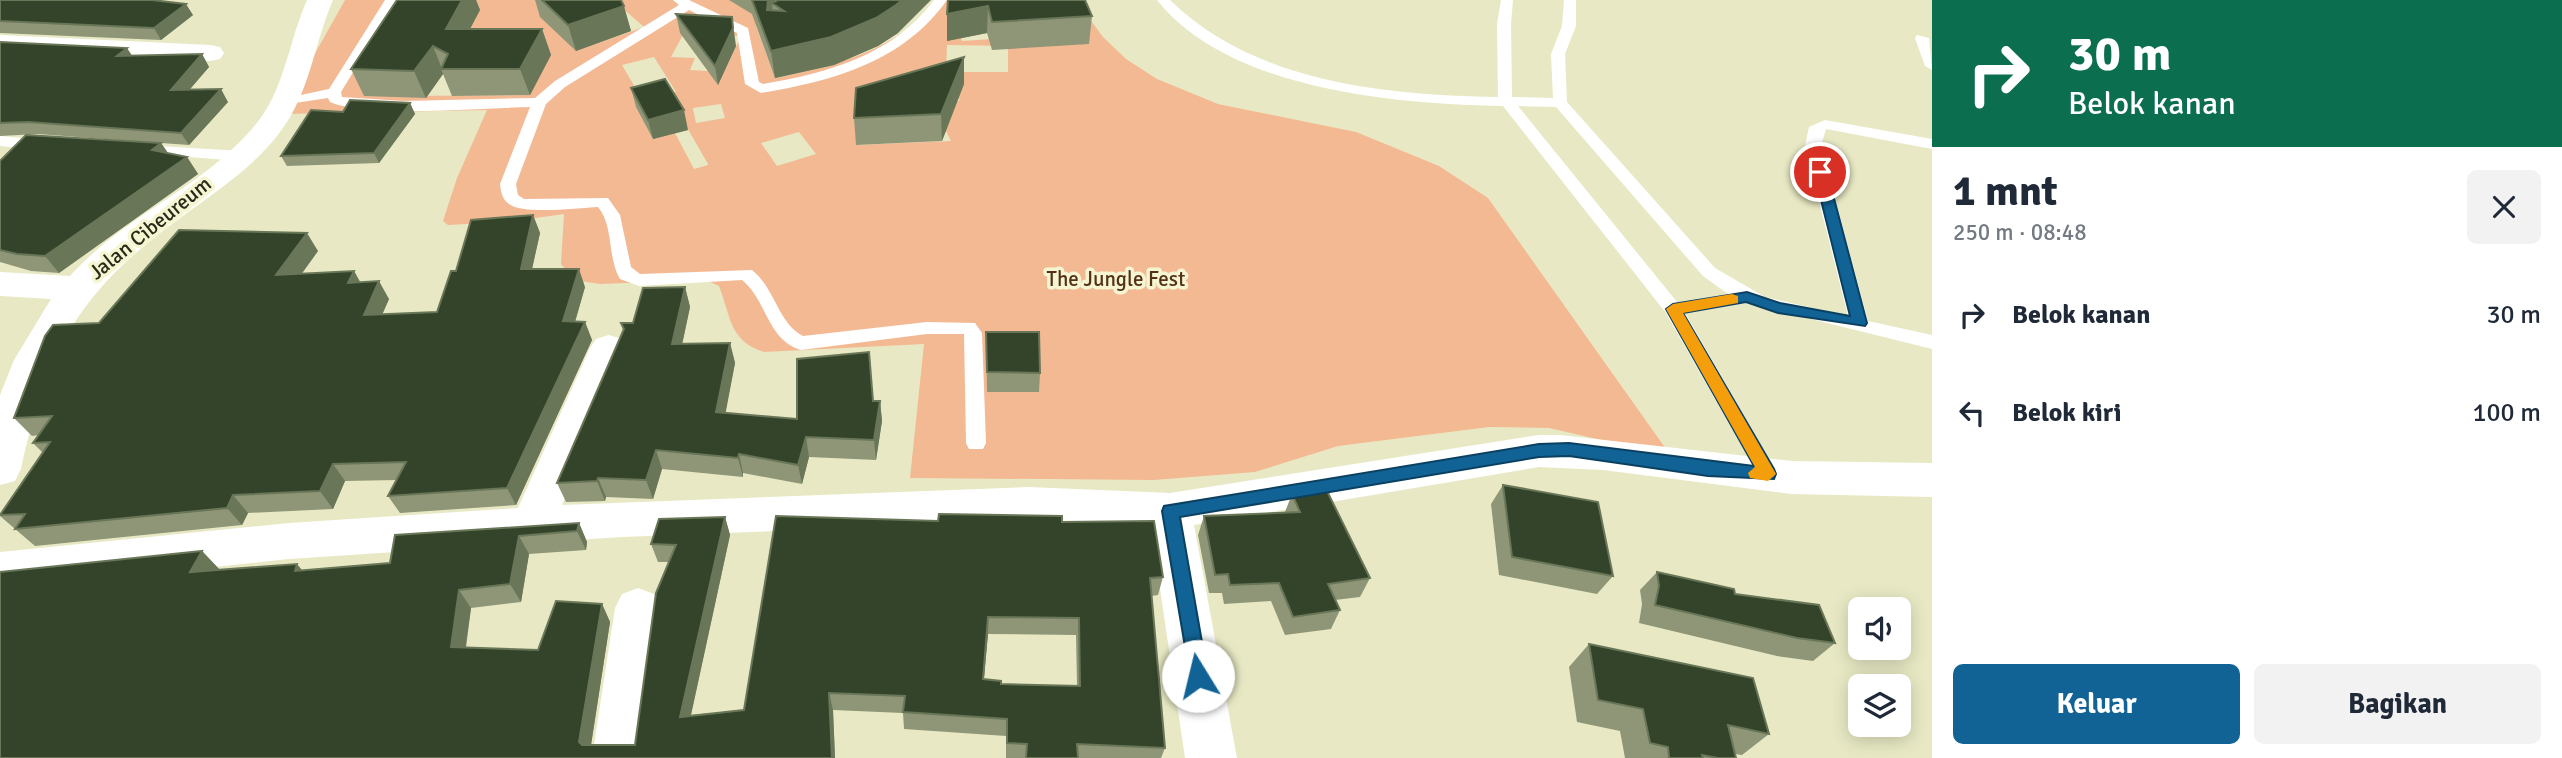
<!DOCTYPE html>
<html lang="id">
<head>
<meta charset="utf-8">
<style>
	:root { --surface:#fff; --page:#f2f2f3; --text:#1f2937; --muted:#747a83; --accent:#116395 }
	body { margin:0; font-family:Signika,sans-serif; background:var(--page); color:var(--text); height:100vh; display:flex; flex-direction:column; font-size:26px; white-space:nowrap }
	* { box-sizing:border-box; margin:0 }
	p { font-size:23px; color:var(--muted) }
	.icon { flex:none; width:38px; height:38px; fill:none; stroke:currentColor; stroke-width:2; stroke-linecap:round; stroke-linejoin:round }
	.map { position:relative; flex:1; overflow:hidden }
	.sheet { display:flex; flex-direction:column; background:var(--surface); width:630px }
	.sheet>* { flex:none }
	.top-card { background:#0b6e4f; color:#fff; overflow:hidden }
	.buttons { position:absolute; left:1848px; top:597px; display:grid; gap:14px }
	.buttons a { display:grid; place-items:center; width:63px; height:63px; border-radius:10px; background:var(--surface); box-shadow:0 4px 18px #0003; font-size:35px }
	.pin { position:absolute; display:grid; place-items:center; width:60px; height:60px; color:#fff; margin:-30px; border:4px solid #fff; border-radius:50%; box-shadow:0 2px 7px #0007 }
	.me { position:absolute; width:77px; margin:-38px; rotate:351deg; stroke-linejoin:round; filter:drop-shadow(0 0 5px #0008) }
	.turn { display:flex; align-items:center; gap:24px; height:147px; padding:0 21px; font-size:32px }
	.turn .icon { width:91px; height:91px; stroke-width:2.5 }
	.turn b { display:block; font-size:49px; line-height:60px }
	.round { display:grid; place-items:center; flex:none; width:74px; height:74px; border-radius:10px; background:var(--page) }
	.head { display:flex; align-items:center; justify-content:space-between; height:119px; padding:0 21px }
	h1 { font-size:42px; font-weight:800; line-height:52px }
	.cta { display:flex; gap:14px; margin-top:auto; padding:14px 21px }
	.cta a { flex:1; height:80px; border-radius:10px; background:var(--accent); color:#fff; font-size:28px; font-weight:800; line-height:80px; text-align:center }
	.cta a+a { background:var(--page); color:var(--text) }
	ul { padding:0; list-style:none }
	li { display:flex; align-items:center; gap:21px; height:98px; padding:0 21px }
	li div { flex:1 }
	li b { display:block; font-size:26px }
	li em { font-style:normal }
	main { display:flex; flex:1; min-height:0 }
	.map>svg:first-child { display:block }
	.green { fill:#f3b993; fill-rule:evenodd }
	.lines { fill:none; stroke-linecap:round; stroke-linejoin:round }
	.service { fill:#fff; fill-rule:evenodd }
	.minor { fill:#fff; fill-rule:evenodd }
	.wall { fill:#8e9677; fill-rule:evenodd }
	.shaded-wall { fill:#697658 }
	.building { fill:#33442a; stroke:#697658; stroke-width:2; fill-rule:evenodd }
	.route { fill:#116395; stroke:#0b4061; stroke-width:2 }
	.slow { fill:#f59e0b }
	.labels { text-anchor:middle; stroke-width:7; stroke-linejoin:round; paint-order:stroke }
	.street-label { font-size:21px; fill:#29291c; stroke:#f5f6d1 }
	.park-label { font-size:21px; fill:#533119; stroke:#f5f6d1 }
</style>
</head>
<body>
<main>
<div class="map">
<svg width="1932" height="758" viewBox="0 0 1932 758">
	<rect width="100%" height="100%" fill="#e8e9c4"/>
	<path class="green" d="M345 0H593L576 51 644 27 613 0H829L756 26 775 78C836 65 897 51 936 0H969L954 7 962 41 1020 37 1081 7 1103 37 1126 59 1157 79 1218 104 1356 132 1439 166 1488 198 1671 456 1549 428 1489 427 1338 446 1255 472 1154 480 910 478 924 344 764 352C729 341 731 317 719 286L706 280 600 284 574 280 561 264 564 214 506 222 448 225 443 221 457 178 487 110 281 114ZM684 33 741 36 724 72 690 70 695 58 671 57ZM947 45 1008 46V72H946ZM456 55 529 95 385 96ZM654 57 676 92 643 101 622 65ZM885 79 960 99 955 104 945 129 951 141 856 145C856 116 864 100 885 79ZM670 98 708 164V165L694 169 675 133 652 139ZM721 104 725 118 696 123 693 108ZM799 132 816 154 777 166 761 143Z"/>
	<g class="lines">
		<path class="service" d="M385 0H397L341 92 342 97 403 101 535 98 555 81 679 5 673 0H689L748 28 759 82 763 84C828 73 893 55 934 0H947C903 62 833 81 761 93L745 84 737 33 689 10 565 87 546 104 516 184 518 195 524 199 608 198 620 215 631 267 640 274 752 270C775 288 778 323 803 336L927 322 975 323 982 333 986 443 983 449H969L966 443 964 334H927L801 350C767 340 767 300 742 280L639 286 620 279C607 257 614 226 598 207 578 208 523 215 509 204 502 199 501 192 500 184L530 107C485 108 367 118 330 102L328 98 282 105V99L329 89Z
			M1157 0H1170C1255 83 1385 95 1498 97L1497 24 1501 0H1513L1511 24 1512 97 1553 98 1551 54 1562 26 1564 0H1576V26L1565 54 1567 102 1715 268 1765 297 1848 316 1805 146 1809 127 1825 120 1932 139V149L1826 129 1821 146 1868 321 1932 335V349L1747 303 1685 313 1778 474 1775 480 1768 482 1761 480 1666 313 1503 106C1396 104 1228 90 1157 0ZM1518 106 1556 107 1703 276 1728 294 1677 302Z
			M1917 35 1929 38 1932 70 1925 66 1915 38Z
			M0 136 44 140 52 145 44 150 0 146Z
			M141 145 241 151 249 156 241 161 136 153 133 150Z"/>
		<path class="minor" d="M307 0H333C314 44 310 93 280 132 252 170 209 196 172 224 76 295 46 355 21 469L15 481 0 485V395L14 360 51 299 0 296V272L70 276C125 214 210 185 260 119 285 85 290 38 307 0Z
			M0 35 210 45 220 47 224 53 220 59 210 61 0 51Z
			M609 335 622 339 628 348 562 505 1029 487 1170 493 1539 435H1560L1792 461 1932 463V497L1792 494 1603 470 1539 467 1194 525 1237 758H1185L1151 528 1029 521 622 537 289 559 0 590V552L289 523 518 508 590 348 596 339Z
			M638 588 654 594 661 608 644 758H592L615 608 622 594Z"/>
	</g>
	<path class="wall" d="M0 0 161 1 193 15 161 40 0 33Z
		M397 0H476L480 10 470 29H542L551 55 530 95 452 96 443 74 426 98 364 96 351 69Z
		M535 0H621L631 31 576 51 540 17Z
		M729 0H775V2L898 33 878 46 834 65 775 78 752 14Z
		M948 0 1092 16 1089 44 992 50 987 33 947 41Z
		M676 14 736 46 718 85 680 33Z
		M0 42 132 56 202 54 209 67 189 90 228 102 189 145 161 143 168 153 187 157 198 174 59 273 31 271 0 262V161L144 142 38 134 0 136Z
		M964 57V84L942 141 856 145 854 118Z
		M631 88 688 130 653 139 636 107Z
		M410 103 415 114 379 163 287 166 281 156 343 112Z
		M533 215 540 233 532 269 585 287 575 322H585L592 340 516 505 400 513 388 496 397 480 345 481 333 509 248 513 242 525 35 546 0 516 43 453 33 443 39 435 32 436 14 418 99 323 318 251 301 274 354 271 360 282 389 299 382 315 437 312 456 271Z
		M685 287 690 307 682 344 730 343 735 363 725 413 797 419 873 401H880L882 421 876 460 809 457 802 484 743 473V477L662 469 653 499 606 497 605 501 566 502 557 483 623 330 621 323H633Z
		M986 332 1040 373 1039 392H987Z
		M1503 485 1613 576 1597 594 1499 575 1491 504Z
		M1292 494 1370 578 1360 597 1335 600 1340 610 1331 629 1285 635 1271 601 1224 604 1222 593H1209L1198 535 1204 516 1285 512Z
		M725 517 730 535 691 715 744 710 938 521 1062 522 1163 577 1158 595 1151 596 1165 748 1161 758H1006V736L904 729 903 713 833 710 835 758H0L202 551 219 569 218 570H302L390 563 579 523 587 542 586 550 529 554 521 602 471 608 466 648 538 650 602 604 610 622 591 745H635L669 562H658L651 544ZM988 634 1076 635 1077 686 1001 684 984 679Z
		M1657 572 1735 594 1835 643 1813 661 1777 656 1639 623 1642 604 1640 590Z
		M1589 644 1769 734 1742 755 1735 754 1736 758H1625L1620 731 1577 722 1569 667Z"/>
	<path class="shaded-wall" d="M462 0H476L480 10 456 55 446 29Z
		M768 0H775L774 5 772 3 773 15 767 10Z
		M902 0H931L898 33 878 46 834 65 775 78 771 51Z
		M186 4 193 15 161 40 154 28Z
		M624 6 631 31 576 51 568 25Z
		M988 6 987 33 947 41V14Z
		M732 17 736 46 718 85 715 66Z
		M542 29 551 55 530 95 520 69Z
		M433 46 442 69H441L443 74 426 98 414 71Z
		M127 48 135 60 117 56Z
		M202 54 209 67 179 102 171 90Z
		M964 57V84L942 141 941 114Z
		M221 89 228 102 189 145 181 133Z
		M410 103 415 114 379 163 374 153Z
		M684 110 688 130 653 139 648 120Z
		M161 143 172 159 152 150Z
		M187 157 198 174 59 273 45 256Z
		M533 215 540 233 528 287 521 269Z
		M307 233 318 251 288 293 276 275Z
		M579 269 585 287 570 339 563 321Z
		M354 271 364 289 348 283Z
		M379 281 389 299 374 333 364 315Z
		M685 287 690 307 678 364 672 344Z
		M585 322 592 340 516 505 507 488Z
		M730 343 735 363 722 432 716 412Z
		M880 401 882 421 876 460 874 440Z
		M806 437 809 457 802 484 798 465Z
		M656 450 662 469 653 499 646 480Z
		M739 454 743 473V477L738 458Z
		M333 464 345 481 333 509 320 491Z
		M598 478 606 497 605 501 597 481Z
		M233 495 248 513 242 525 227 508Z
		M725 517 730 535 687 733 680 717Z
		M579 523 587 542 586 550 577 531Z
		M519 536 529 554 521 602 510 584Z
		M202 551 219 569 208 590 190 572Z
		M297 564 312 582 295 571Z
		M459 590 471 608 463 664 451 647Z
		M602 604 610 622 589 758 579 742Z
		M988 617V634L982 696 983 679Z
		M829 693 833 710 835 758H832Z"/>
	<path class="building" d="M0 0H152L186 4 154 28 0 21Z
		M397 0H462L446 29H542L520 69H441L448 54 433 46 414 71 351 69Z
		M542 0H621L624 6 568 25Z
		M752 0H768L767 10 784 11 772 3 778 0H902L896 5 876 18 831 37 771 51Z
		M948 0H1085L1092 16 992 22 988 6 947 14Z
		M676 14 732 17 733 28 715 66Z
		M0 42 127 48 117 56 202 54 171 90 221 89 181 133 28 122 0 123Z
		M964 57 941 114 854 118 856 88Z
		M665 79 684 110 648 120 631 88Z
		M350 100 410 103 374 153 281 156 311 110 343 112Z
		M26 135 161 143 152 150 187 157 45 256 17 254 0 250V161Z
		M533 215 521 269H579L563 321 585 322 507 488 388 496 406 462 333 464 320 491 233 495 227 508 15 529 25 514 0 515 50 442 33 443 52 416 14 418 45 336 53 325 99 323 179 230 307 233 276 275 354 271 348 283 379 281 364 315 437 312 451 271H456L471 220Z
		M685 287 672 344 730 343 716 412 797 419V359L869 352 873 401H880L874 440 806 437 798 465 739 454 738 458 656 450 646 480 598 478 597 481 557 483 624 329 621 323H633L643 288Z
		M986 332H1039L1040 373 987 372Z
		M1503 485 1598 502 1613 576 1512 557Z
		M1326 489 1370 578 1328 584 1340 610 1293 617 1279 583 1230 585 1228 574 1215 575 1204 516 1300 512 1292 494Z
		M939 514 1062 516V522L1154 521 1163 577 1150 578 1165 748 1077 744 1078 758H1026L1027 744 1007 743V719L903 712 905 696 829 693 832 758H0V572L202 551 190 572 297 564 295 571 390 563 395 535 579 523 577 531 519 536 510 584 459 590 451 647 538 650 556 601 602 604 579 742 582 745H635L656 593 676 545 651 544 659 519 725 517 680 717 744 710 776 516 938 521ZM988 617 1079 618 1080 686 1001 684V681L983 679Z
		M1657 572 1734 589 1735 594 1819 605 1835 643 1797 638 1655 605 1659 586Z
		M1589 644 1753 678 1769 734 1728 725 1736 758H1718L1702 755 1703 758H1669L1668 747 1650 743 1643 709 1598 700Z"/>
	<path class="route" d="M1816 170 1827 172 1867 323 1865 326 1778 313 1746 302 1683 313 1774 469 1776 474 1774 479 1708 476 1569 456 1539 457 1180 517 1208 676 1205 682 1198 685 1191 682 1162 511 1164 506 1539 444 1569 443 1754 466 1666 309 1673 304 1747 292 1780 303 1850 316 1814 172Z"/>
	<path class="slow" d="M1732 294 1738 296V303L1683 313 1776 474 1768 481 1750 478 1748 473 1755 467 1666 309 1673 304Z"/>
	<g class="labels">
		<g class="street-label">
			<text transform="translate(150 228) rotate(-39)" y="7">Jalan Cibeureum</text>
		</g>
		<g class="park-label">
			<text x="1116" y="286">The Jungle Fest</text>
		</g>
	</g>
</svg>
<div class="buttons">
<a><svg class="icon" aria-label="sound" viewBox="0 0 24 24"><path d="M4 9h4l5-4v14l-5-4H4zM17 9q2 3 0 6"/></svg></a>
<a><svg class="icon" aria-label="layers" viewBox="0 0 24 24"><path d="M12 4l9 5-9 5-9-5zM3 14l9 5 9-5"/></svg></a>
</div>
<div class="pin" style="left:1820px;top:172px;background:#d93025"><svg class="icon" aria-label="arrive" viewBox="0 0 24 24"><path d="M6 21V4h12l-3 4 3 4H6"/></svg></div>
<svg class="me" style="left:1198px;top:676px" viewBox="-20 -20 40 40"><circle r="19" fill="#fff"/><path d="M0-13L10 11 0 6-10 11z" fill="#116395"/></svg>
</div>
<section class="sheet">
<div class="top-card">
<div class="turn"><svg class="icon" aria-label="right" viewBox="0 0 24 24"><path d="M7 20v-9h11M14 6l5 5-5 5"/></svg><div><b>30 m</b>Belok kanan</div></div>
</div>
<div class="head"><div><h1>1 mnt</h1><p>250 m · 08:48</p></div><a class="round"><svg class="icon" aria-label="close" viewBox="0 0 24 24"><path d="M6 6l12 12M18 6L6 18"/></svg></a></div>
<ul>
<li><svg class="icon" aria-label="right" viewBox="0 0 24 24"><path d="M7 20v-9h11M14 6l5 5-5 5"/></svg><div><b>Belok kanan</b></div><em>30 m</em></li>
<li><svg class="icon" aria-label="left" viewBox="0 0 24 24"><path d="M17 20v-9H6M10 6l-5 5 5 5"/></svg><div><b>Belok kiri</b></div><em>100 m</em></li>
</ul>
<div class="cta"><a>Keluar</a><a>Bagikan</a></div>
</section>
</main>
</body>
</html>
